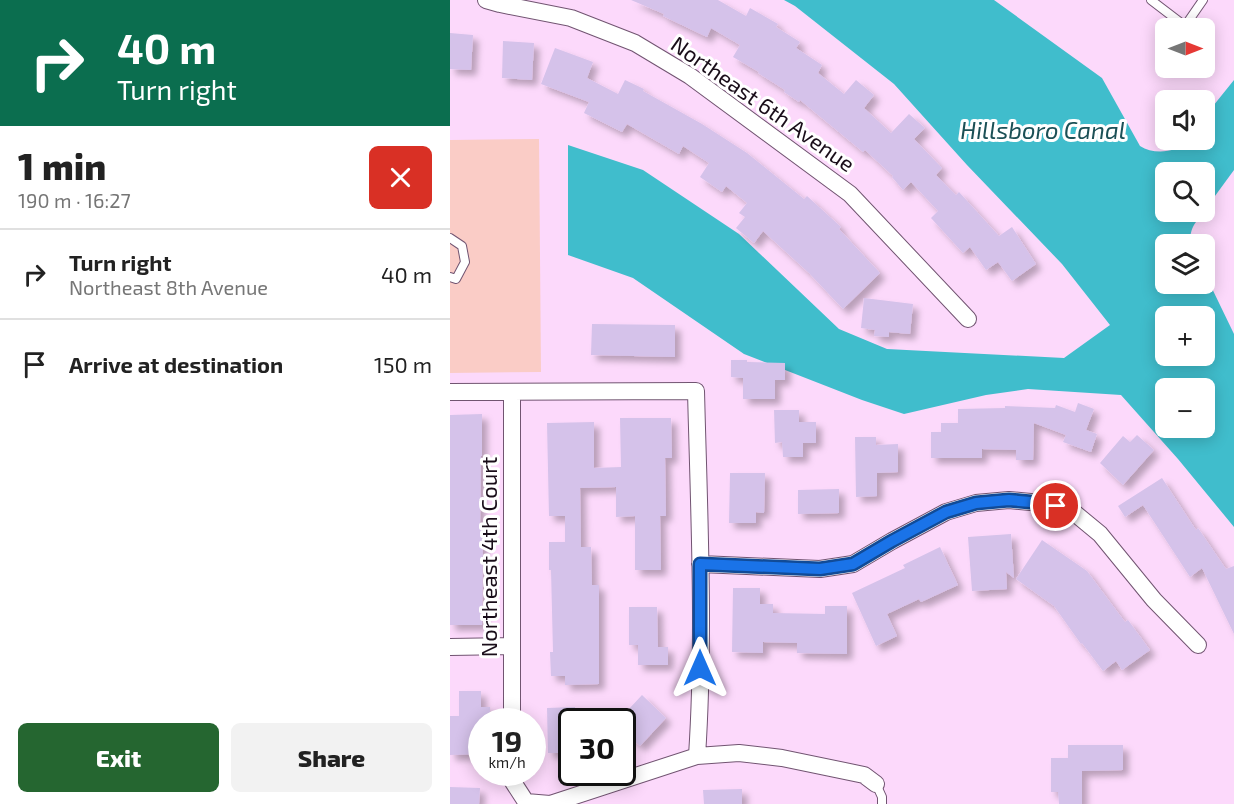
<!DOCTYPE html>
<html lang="en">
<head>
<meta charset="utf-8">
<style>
	:root { --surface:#fff; --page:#f2f2f2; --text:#222; --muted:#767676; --line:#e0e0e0; --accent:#256630 }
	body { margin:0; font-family:"Exo 2",sans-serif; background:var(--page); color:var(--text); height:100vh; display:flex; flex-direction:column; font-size:22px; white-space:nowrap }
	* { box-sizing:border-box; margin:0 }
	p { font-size:20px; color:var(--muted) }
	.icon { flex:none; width:33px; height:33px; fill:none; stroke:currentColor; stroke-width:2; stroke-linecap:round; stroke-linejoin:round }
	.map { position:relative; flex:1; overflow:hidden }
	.drawer { display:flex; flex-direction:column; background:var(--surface); width:450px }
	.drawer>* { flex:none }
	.top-card { background:#0b6e4f; color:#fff; overflow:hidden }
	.needle { width:39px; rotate:90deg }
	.controls { position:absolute; left:705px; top:18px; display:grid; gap:12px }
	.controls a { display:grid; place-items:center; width:60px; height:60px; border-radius:9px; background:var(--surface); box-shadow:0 3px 15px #0003; font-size:30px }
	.speed { position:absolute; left:18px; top:708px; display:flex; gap:12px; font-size:30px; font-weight:700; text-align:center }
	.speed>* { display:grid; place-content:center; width:78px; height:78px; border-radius:50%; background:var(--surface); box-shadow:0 3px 15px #0003; line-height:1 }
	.speed small { font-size:15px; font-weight:400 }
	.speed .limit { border:3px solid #111; border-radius:9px; background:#fff; color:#111 }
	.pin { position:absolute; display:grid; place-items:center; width:51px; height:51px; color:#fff; margin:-26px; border:3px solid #fff; border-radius:50%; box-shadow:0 2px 6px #0007 }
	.me { position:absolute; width:66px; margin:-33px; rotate:0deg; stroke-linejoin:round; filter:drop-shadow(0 0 4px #0008) }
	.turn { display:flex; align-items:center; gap:21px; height:126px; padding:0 18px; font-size:27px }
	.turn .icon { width:78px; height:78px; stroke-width:2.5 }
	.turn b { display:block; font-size:42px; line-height:51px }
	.round { display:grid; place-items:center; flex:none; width:63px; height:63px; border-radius:9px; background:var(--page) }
	.summary { display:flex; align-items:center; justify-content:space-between; height:102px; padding:0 18px }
	h1 { font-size:36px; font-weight:800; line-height:45px }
	.primary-button { display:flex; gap:12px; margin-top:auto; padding:12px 18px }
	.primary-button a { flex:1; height:69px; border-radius:9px; background:var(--accent); color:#fff; font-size:24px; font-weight:800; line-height:69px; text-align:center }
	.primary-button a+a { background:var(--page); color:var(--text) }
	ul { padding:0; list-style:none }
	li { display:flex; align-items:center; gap:18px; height:90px; padding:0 18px; border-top:2px solid var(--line) }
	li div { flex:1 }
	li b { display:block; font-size:22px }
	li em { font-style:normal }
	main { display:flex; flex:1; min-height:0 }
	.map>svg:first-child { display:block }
	.green { fill:#faccc6 }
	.water { fill:#40bdcc; fill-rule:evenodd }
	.building { fill:#d5c2ea; filter:url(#shadow) }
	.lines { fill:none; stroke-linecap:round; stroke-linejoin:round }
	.lane-casing { stroke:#715471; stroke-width:10 }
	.street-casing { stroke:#715471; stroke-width:18 }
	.lane { stroke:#fff; stroke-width:8 }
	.street { stroke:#fff; stroke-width:16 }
	.route-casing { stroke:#114b97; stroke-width:15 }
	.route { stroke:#1a73e8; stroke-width:10 }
	.labels { text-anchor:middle; stroke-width:6; stroke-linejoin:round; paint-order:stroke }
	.street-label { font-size:22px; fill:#190d19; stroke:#fff }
	.water-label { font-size:24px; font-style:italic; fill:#1b5056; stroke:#fff }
</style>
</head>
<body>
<main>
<section class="drawer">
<div class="top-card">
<div class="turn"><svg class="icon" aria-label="right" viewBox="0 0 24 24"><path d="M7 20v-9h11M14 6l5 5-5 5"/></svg><div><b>40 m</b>Turn right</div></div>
</div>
<div class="summary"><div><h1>1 min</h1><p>190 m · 16:27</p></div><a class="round" style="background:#d93025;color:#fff"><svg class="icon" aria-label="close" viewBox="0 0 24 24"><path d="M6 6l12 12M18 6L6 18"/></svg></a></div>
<ul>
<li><svg class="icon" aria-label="right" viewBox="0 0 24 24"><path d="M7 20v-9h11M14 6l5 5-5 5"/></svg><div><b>Turn right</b><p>Northeast 8th Avenue</p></div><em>40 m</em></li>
<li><svg class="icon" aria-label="arrive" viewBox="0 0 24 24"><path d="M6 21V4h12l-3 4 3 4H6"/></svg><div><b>Arrive at destination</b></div><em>150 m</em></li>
</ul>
<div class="primary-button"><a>Exit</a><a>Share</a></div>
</section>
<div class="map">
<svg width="784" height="804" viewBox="0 0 784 804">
	<defs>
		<filter id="shadow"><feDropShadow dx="5.5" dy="5.5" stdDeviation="3" flood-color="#0004"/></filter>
	</defs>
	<rect width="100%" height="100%" fill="#fcd9fb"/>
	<path class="green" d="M89 139 91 372 0 373V140Z"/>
	<path class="water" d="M334 0H544L652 78 690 146C704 155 727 153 737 140H754L755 116 784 80V170L754 211V172H716V212H754C744 224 740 228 740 244H716V284H754L755 274 784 334V527L728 459 671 395 578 389 536 395 454 414 412 400 294 354 183 278 118 255V145L193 170 289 234 389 329 437 349 614 358 660 325 612 264 517 165 444 84 345 6ZM716 316H754V356H716ZM716 388H754V428H716Z"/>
	<path class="building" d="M181 0H268L296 16 300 8 328 24 326 27 350 42 346 48 372 65 368 73 394 94 406 80 424 95 414 108 441 133 459 114 475 128 464 139 492 168 486 175 506 195 509 192 549 236 562 227 586 264 562 281 548 262 536 270 520 247 513 253 481 218 488 211 461 182 453 190 442 177 443 176 415 150 413 152 350 100 349 102 334 92 335 90 308 73 309 72 283 57 290 45 261 28 257 37 213 16 214 14Z
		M0 33 23 35 21 70 0 69Z
		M53 41 84 43 82 80 52 78Z
		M105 48 143 62 137 78 168 94 175 80 194 89 193 91 252 124 297 153 354 199 357 196 391 227 389 229 430 273 393 309 359 273 313 231 304 243 286 228 295 217 289 213 297 203 276 186 272 192 250 177 259 163 233 146 229 154 177 124 172 132 134 113 139 102 91 84Z
		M414 298 463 304 460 334 439 332V337L424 336 425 330 411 328Z
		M142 324 225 325V357L141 355Z
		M281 360H297V362L335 363V380H325V399H293V378L281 377Z
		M628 403 644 409 636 430 647 434 641 452 613 442 616 435 584 423 583 460H566V450L532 449V458H481V432H491V423H508V409L555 408V406L605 408 606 405 625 412Z
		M324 410H349V422H366V443H353V457H333L332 442 325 443Z
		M32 414V456H31L30 525H33L32 625H0V415Z
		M170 418H221L222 458H215L216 516H210L211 570H185V516L166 517V487L130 488 131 547H141L142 585H149V684L115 685V676H101L100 652H103L101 570H99V542H115V516H99L97 423 144 422V468L171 467Z
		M687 435 704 450 673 485 650 463 673 436 680 442Z
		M405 437H426V445L448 444V472L427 473V496L406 497Z
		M280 473H315L314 513 306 512V523H279Z
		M712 478 746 530 748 528 776 569 784 566V634L752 568 740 577 693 505 675 517 668 506Z
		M389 489V513L348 514V490Z
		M561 534 564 578 556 572 557 589 522 591 518 537Z
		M592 540 637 571 675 622 678 620 700 650 672 670 666 661 653 671 632 643 631 644 604 606 566 579Z
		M490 547 508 585 471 602 469 599 437 614 447 636 426 646 402 593 455 568 453 565Z
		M283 588H310V604H323V613L375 614V606H397V654L347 653V643L313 642V653L282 652Z
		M179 607H207L208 647H218V665H188V645H179Z
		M9 691H31V707H40V722H32L31 725V754L0 755V716H9Z
		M192 695 216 718 190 746 172 730V724L182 714 178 710Z
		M125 707V722H122V753H98L97 708Z
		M618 745H673V770L632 771V804H609L608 792H601V758H618Z
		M0 787 30 788 29 804H0Z
		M292 789V804H254L253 790Z"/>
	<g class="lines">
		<g class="lane-casing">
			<path id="lane" d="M701 0 735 26 753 0
				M0 238 12 246 15 262 6 279 0 277
				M426 784 432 797V804"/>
		</g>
		<g class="street-casing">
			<path id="street" d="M36 0 50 4 121 18 185 43 240 76 400 194 518 319
				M0 392 246 391C249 512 255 635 247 756
				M62 392V722
				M250 564 370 569 403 564 442 541 496 512 526 503 559 500 591 503 621 510 650 534 704 600 748 645
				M0 647 61 646
				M63 772V782L76 802 100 804 247 756 289 753 332 758 414 775 426 784"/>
		</g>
		<use href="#lane" class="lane"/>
		<use href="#street" class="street"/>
	</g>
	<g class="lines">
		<g class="route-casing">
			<path id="route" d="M250 668V564L370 569 403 564 442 541 496 512 526 503 559 500 591 503 606 506"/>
		</g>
		<use href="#route" class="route"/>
	</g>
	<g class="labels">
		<g class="street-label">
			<text transform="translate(313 104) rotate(35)" y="8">Northeast 6th Avenue</text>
			<text transform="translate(39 557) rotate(-90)" y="8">Northeast 4th Court</text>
		</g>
		<g class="water-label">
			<text x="593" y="139">Hillsboro Canal</text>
		</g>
	</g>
</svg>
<div class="controls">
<a><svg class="needle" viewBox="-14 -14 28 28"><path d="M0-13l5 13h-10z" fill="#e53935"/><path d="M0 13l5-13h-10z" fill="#767676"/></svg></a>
<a><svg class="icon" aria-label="sound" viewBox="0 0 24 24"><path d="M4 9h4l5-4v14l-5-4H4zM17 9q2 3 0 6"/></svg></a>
<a><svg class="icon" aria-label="search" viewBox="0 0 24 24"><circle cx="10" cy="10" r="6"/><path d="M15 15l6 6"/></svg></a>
<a><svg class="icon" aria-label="layers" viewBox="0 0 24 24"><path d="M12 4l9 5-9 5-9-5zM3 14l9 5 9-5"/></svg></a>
<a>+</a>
<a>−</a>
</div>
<div class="speed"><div>19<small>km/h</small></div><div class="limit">30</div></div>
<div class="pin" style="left:606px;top:506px;background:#d93025"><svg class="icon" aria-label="arrive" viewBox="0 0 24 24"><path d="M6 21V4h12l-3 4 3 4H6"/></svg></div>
<svg class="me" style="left:250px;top:668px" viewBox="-20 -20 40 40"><path d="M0-17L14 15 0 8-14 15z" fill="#1a73e8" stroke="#fff" stroke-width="4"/></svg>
</div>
</main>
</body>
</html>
